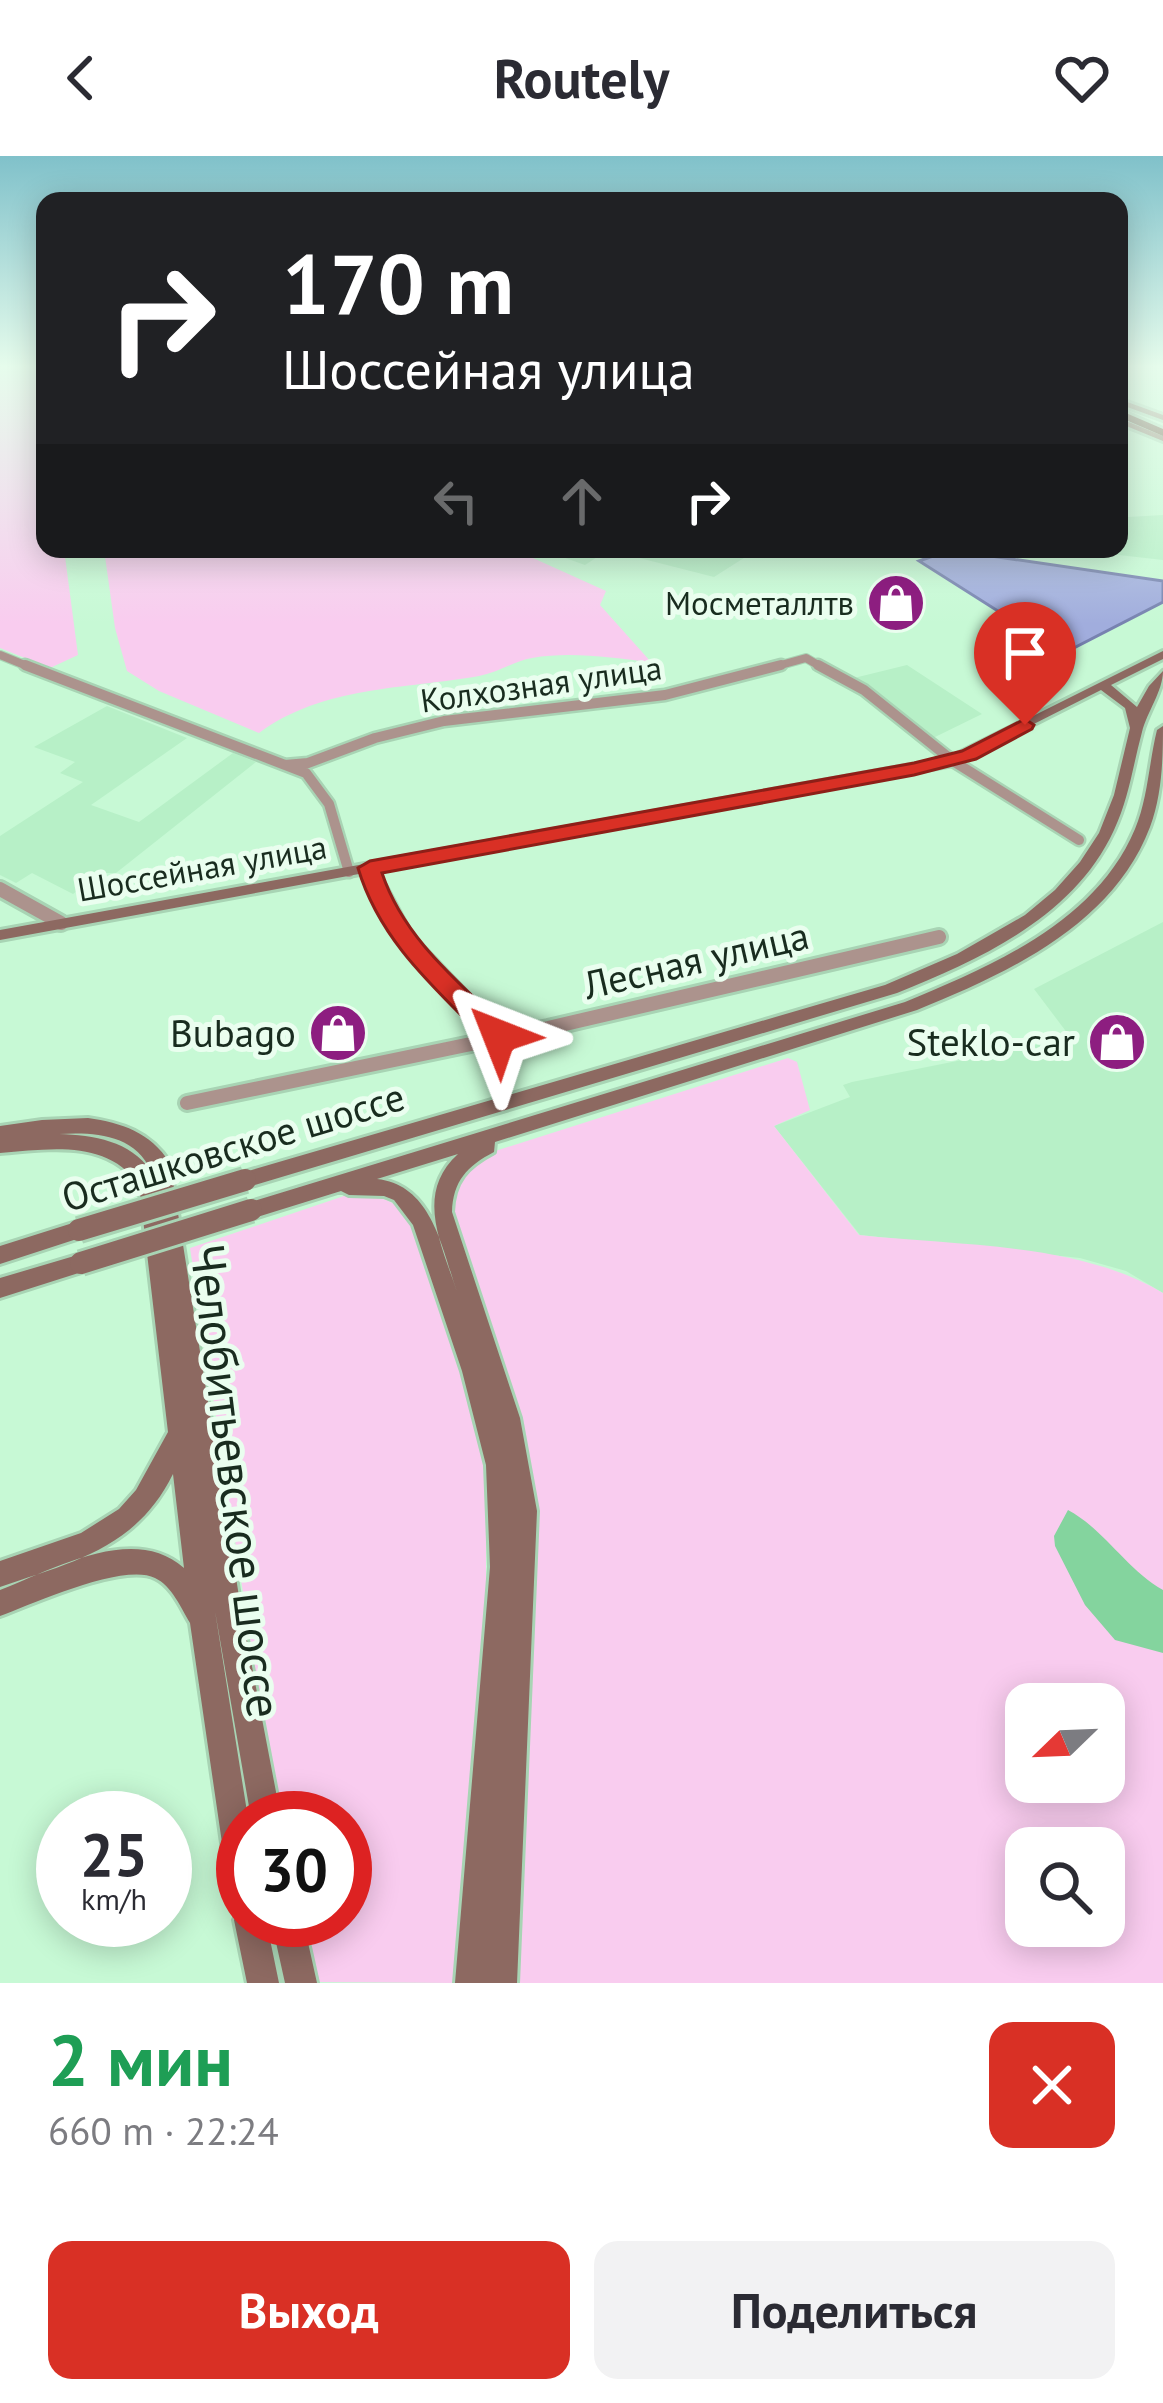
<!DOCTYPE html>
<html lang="ru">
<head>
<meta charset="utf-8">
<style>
	:root { --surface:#fff; --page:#f2f2f3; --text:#2b2b33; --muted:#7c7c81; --accent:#d93025 }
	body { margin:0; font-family:"PT Sans",sans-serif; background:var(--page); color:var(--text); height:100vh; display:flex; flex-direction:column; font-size:45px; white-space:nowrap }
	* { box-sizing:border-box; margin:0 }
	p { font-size:39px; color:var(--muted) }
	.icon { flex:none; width:66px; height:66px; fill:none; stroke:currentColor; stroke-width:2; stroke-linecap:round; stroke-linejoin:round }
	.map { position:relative; height:1827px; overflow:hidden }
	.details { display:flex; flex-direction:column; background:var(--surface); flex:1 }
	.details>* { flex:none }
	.banner { position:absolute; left:36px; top:36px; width:1092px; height:366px; border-radius:24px; box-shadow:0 6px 30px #0003; background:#202124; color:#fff; overflow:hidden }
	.needle { width:78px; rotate:247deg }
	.controls { position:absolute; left:1005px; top:1527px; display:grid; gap:24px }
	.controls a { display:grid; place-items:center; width:120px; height:120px; border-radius:24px; background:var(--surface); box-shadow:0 6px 30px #0003; font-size:60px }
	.speed { position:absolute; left:36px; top:1635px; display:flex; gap:24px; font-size:60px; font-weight:700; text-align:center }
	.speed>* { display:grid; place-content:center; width:156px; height:156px; border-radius:50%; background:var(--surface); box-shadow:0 6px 30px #0003; line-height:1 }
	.speed small { font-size:30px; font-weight:400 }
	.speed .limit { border:18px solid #d22; background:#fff; color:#111 }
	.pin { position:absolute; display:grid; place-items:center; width:102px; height:102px; color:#fff; margin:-123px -51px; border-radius:50% 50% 50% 0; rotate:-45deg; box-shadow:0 0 12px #0007 }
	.pin .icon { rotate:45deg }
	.me { position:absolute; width:132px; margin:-66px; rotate:315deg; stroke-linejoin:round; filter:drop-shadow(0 0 9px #0008) }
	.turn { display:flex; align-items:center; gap:42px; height:252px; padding:0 48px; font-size:54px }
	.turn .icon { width:156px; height:156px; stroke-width:2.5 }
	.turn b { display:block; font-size:84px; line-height:102px }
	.lanes { display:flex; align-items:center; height:114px; padding:0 48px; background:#0003; justify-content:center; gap:60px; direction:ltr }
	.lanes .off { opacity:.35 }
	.round { display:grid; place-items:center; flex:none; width:126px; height:126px; border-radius:24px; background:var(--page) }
	.headline { display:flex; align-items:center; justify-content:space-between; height:204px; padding:0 48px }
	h1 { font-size:72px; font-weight:600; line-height:90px; color:#1e9e55 }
	.action { display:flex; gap:24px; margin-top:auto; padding:24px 48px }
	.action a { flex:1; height:138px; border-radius:24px; background:var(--accent); color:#fff; font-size:48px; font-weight:600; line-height:138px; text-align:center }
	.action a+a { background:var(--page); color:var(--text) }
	header { display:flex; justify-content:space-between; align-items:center; height:156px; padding:0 48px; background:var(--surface); font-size:54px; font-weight:600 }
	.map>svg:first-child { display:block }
	.built { fill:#b7f0c7 }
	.green { fill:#f9ccef; fill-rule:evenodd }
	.water { fill:#84d49e }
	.building { fill:#a1addd; stroke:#7782b0; stroke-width:3 }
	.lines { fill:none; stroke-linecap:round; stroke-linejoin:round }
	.street-far2-casing { stroke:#a8d4b4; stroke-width:10 }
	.street-far1-casing { stroke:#a8d4b4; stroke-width:15 }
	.street-casing { stroke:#a8d4b4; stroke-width:20 }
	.secondary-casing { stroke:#a8d4b4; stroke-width:6 }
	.highway-casing { stroke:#a8d4b4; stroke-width:6 }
	.street-far2 { stroke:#ac938d; stroke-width:8 }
	.street-far1 { stroke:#ac938d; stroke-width:10 }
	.street { stroke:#ac938d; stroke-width:14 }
	.secondary { fill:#8d6961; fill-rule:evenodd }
	.highway { fill:#603228; fill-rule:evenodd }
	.secondary-bridge-casing { stroke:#a8d4b4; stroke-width:28; stroke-linecap:butt }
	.secondary-bridge { stroke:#8d6961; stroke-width:22 }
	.route { fill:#d93025; stroke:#8d1f18; stroke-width:3 }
	.labels { text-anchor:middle; stroke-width:10; stroke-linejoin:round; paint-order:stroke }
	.far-poi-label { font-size:33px; fill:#192c1f; stroke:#eafeef; text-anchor:end }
	.far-street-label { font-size:33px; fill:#192c1f; stroke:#eafeef }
	.street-label { font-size:39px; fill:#192c1f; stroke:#eafeef }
	.poi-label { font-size:39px; fill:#192c1f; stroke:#eafeef; text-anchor:end }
	.near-street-label { font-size:48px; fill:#192c1f; stroke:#eafeef }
</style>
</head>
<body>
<header><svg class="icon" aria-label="back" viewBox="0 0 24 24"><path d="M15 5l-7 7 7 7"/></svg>Routely<svg class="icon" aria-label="heart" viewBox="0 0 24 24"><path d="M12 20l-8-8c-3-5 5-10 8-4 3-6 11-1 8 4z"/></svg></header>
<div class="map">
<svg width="1163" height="1827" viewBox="0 0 1163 1827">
	<rect width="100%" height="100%" fill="#c7f9d5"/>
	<path class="built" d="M1119 354 1128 361 1163 359V404L1066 393H1119Z
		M540 393H758L714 421 608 394 585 409Z
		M907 509 982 558 933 582 854 522Z
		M107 550 187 582 91 649 139 666 233 597 256 606 116 717H102L73 738 32 717 16 727 0 719V680L83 626 60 617 75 606 34 591Z
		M1163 766V1137L1126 1115 1080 1102 860 1079 774 970 850 941 843 929 852 926 1071 882 1034 833Z"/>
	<path class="green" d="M0 212H45V393H64L78 499 50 512 0 492Z
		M104 393H513L606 435 600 449 651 506C613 502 571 495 532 502 514 505 497 517 479 520 406 533 322 530 259 577L159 535 127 515 115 472Z
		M788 902 797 906 810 954 774 970 859 1079C958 1090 1078 1086 1163 1137V1827H509L529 1496 451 1055C451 1021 463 1012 492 996ZM1026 1548H1104V1626H1026ZM1026 1692H1104V1770H1026Z
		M344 1040C389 1040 397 1042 421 1081L486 1308V1449L454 1827 318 1826 305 1764H345V1662H283L262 1560 190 1092Z"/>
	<path class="water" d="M1068 1354C1105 1374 1126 1413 1163 1434V1497L1115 1484 1085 1449 1055 1390 1054 1380Z"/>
	<path class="building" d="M950 394 1163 425V446L1064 497 919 405Z"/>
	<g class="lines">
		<g class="street-far2-casing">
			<path id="street-far2" d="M0 499 32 512
				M770 512 806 502 823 512"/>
		</g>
		<g class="street-far1-casing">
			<path id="street-far1" d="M25 509 306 617 329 648 349 716
				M818 509 864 534 953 605 1079 684
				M285 609 308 607 375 582 444 565 665 539 781 509
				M370 712 376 728"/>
		</g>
		<g class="street-casing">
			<path id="street" d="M375 725 406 783 499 880
				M0 733 61 767
				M187 947 548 872 939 781"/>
		</g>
		<g class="secondary-casing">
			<path id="secondary" d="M1119 243 1163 259V264L1119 248Z
				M1119 262 1163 280V285L1119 267Z
				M1163 495V503L1111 529 1137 551 1149 530 1163 515C1163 535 1147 556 1142 576 1133 609 1129 642 1114 674 1074 761 981 803 897 837L245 1032 238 1030 235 1024 238 1018 885 829 957 798 1025 759 1055 734 1080 706 1099 677 1114 639 1130 572 1125 552 1101 534 953 609 0 784V774L949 602Z
				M1163 570C1163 604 1162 639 1150 671 1113 769 1008 817 917 854L495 986 494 996C467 1010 453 1025 452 1056L520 1262 537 1355 517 1827H455L490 1411 486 1309 462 1215 413 1069 394 1044 384 1040 349 1039 341 1035 251 1063 244 1060 241 1054 244 1048 905 846C992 810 1096 766 1135 673 1148 642 1149 606 1157 574ZM458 998C414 1038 442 1089 457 1136 442 1092 432 1029 377 1023Z
				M88 962C122 967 150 976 170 1007L241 1453 281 1662H251L215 1455 248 1662H243V1743L232 1739 228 1728 190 1467C181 1452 172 1430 155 1422 124 1406 32 1448 0 1460V1434C53 1414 133 1367 184 1412L173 1318C136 1393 72 1406 0 1431V1405L81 1377 119 1353 136 1334 168 1276 139 1029C107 983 50 993 0 997V970L42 964ZM59 978C94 976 135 978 151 1015 130 985 94 979 59 978Z
				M79 1065 86 1068 89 1074 86 1080 0 1108V1090Z
				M81 1098 88 1100 92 1107 88 1114 0 1142V1122Z
				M243 1751V1764H266L279 1827H247L234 1764 239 1753Z
				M271 1764H303L317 1827H285Z"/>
		</g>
		<g class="highway-casing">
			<path id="highway" d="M1119 254 1163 273V280L1119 261Z"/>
		</g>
		<use href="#street-far2" class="street-far2"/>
		<use href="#street-far1" class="street-far1"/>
		<use href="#street" class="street"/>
		<use href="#secondary" class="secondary"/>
		<use href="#highway" class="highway"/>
		<g class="secondary-bridge-casing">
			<path id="secondary-bridge" d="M79 1074 245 1024
				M81 1107 251 1054"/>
		</g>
		<use href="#secondary-bridge" class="secondary-bridge"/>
	</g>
	<linearGradient id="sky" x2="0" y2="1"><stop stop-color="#80c1ca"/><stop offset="0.45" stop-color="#e6fcec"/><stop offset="1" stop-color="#e6fcec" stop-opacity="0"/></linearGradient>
	<rect width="1163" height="468" fill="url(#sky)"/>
	<path class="route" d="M1025 563 1034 569 1032 573 976 603 914 619 382 717C404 783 459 826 508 874L512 880 508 887H489C436 833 380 786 358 712L370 705 914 607 962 595Z"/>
	<defs>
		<g id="shop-disc" transform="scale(3)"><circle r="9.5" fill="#8d1e80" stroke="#eafeef"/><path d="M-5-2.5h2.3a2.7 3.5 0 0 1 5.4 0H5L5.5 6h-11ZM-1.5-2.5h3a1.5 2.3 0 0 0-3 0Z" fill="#fff"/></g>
	</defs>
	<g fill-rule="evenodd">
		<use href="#shop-disc" x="896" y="447"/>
		<use href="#shop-disc" x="338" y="877"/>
		<use href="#shop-disc" x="1117" y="886"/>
	</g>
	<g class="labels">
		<g class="far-poi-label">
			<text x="854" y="459">Мосметаллтв</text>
		</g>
		<g class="far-street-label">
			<text transform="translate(541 528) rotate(-8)" y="12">Колхозная улица</text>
			<text transform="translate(202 712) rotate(-10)" y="12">Шоссейная улица</text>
		</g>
		<g class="street-label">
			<text transform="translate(696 804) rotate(-13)" y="14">Лесная улица</text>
			<text transform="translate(233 991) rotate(-17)" y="14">Осташковское шоссе</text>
		</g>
		<g class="poi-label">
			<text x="296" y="891">Bubago</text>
			<text x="1075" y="900">Steklo-car</text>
		</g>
		<g class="near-street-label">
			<text transform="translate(236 1325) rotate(83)" y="17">Челобитьевское шоссе</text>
		</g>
	</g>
</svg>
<div class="controls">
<a><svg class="needle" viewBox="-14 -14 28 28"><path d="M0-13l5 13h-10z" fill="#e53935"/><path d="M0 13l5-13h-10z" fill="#7c7c81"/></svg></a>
<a><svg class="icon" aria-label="search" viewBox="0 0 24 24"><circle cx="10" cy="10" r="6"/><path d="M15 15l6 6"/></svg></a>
</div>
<div class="speed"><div>25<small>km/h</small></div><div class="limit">30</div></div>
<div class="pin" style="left:1025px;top:569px;background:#d93025"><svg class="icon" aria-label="arrive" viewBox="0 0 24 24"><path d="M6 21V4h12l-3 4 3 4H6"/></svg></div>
<svg class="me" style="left:499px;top:880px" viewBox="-20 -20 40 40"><path d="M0-17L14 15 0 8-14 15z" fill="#d93025" stroke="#fff" stroke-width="4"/></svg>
<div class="banner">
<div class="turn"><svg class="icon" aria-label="right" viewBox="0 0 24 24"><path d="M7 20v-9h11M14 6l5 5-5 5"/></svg><div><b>170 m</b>Шоссейная улица</div></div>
<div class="lanes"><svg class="icon off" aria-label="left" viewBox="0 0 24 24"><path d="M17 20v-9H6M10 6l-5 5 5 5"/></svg><svg class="icon off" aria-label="ahead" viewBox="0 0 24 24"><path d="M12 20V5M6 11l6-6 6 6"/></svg><svg class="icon" aria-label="right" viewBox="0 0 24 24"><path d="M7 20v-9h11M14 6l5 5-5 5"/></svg></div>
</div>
</div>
<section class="details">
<div class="headline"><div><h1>2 мин</h1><p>660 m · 22:24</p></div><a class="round" style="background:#d93025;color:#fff"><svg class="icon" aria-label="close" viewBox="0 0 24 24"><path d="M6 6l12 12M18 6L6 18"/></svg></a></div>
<div class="action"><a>Выход</a><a>Поделиться</a></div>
</section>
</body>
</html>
